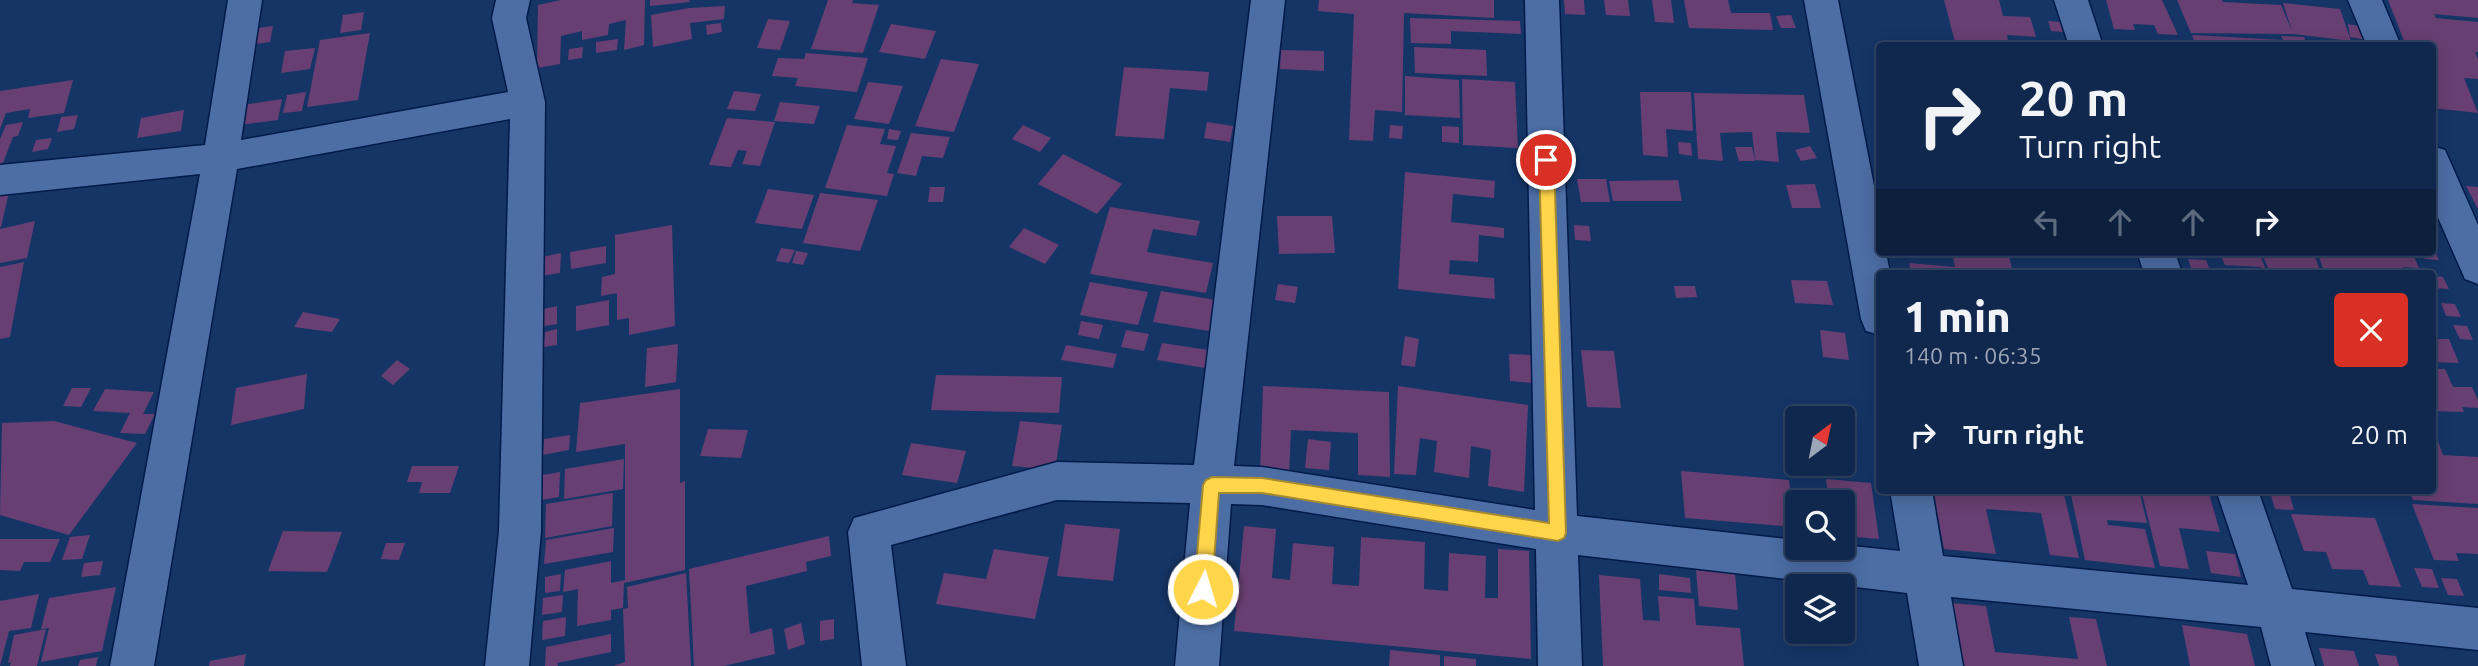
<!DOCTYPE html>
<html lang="en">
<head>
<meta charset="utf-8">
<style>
	:root { --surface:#10284d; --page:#1e3457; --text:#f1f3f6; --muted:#9ca6b6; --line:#304465 }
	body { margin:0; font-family:Ubuntu,sans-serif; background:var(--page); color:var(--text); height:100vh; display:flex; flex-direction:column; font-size:26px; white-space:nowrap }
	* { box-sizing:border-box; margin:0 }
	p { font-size:23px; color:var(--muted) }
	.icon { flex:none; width:38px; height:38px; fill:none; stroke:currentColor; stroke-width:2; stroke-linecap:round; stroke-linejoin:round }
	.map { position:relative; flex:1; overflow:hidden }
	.details { position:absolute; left:1876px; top:270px; width:560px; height:224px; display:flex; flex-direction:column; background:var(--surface); border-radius:7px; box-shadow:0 4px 18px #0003,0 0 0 2px var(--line) }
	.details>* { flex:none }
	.banner { position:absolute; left:1876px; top:42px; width:560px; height:214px; border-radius:7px; box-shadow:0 4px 18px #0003,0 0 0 2px var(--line); background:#10284d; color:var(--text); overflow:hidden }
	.needle { width:46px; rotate:32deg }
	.tools { position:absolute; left:1785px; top:406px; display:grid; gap:14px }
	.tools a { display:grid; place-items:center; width:70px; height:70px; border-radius:7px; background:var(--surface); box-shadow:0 4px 18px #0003,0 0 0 2px var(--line); font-size:35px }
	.pin { position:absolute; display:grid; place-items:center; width:60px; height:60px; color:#fff; margin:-30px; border:4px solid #fff; border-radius:50%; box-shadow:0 2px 7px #0007 }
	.me { position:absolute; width:77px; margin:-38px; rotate:5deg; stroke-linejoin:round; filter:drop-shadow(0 0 5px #0008) }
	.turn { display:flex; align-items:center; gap:24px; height:147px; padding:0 28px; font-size:32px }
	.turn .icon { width:91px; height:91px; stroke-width:2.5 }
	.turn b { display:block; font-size:49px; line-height:60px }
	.lanes { display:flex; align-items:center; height:66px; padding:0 28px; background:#0003; justify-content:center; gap:35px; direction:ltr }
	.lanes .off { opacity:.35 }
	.round { display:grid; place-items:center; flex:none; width:74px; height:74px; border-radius:7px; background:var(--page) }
	.summary { display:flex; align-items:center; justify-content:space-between; height:119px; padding:0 28px }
	h1 { font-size:42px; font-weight:800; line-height:52px }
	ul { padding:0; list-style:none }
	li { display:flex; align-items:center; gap:21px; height:91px; padding:0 28px }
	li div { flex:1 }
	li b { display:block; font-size:26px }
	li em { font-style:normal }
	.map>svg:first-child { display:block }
	.building { fill:#683f72 }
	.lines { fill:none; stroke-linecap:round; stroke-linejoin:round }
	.minor-casing { stroke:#001a4a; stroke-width:3 }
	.minor { fill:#4c6ea5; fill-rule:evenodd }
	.route { fill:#ffd54a; stroke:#a68a30; stroke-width:2 }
</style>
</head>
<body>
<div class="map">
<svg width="2478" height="666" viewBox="0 0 2478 666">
	<rect width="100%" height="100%" fill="#153567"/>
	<path class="building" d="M561 0H645L644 45 624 50 626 20 609 24 608 35 582 40V31L561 36 560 64 537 68 538 5Z
		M650 0H689L690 2 650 6Z
		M828 0H853L852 3 879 5 863 53 811 49Z
		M1319 0H1494V18L1404 13 1402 112 1375 110 1373 141 1349 140 1354 14 1318 11Z
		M1564 0H1584L1585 15 1565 14Z
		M1604 0H1628L1630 16 1606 15Z
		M1652 0H1671L1674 23 1655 22Z
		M1684 0H1728L1731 13H1770L1773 30 1689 28Z
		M1944 0H1999L2003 16 2030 17 2036 37 2007 35 2009 46H1956Z
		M2106 0H2162L2178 35 2158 34 2154 25 2133 24 2135 30 2114 29Z
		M2177 0H2222L2223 2 2281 5 2292 31 2283 3 2340 9 2351 41 2293 34 2191 33Z
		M2388 0H2478V18L2434 14 2436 18 2478 22V52H2475L2478 59V79L2464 78 2478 113 2432 108V46H2406Z
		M725 6 724 19 690 23 692 39 653 47 651 15 689 8Z
		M364 12 361 30 340 33 343 15Z
		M1791 15 1796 28H1781L1776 16Z
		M1410 18 1520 21 1521 34 1451 31V44L1411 43Z
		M768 19 790 21 780 50 757 48Z
		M2048 21 2061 22 2064 32 2051 31Z
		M721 23 722 32 707 35 706 25Z
		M891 24 936 31 925 59 879 52Z
		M2348 24 2364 27 2366 40 2350 37Z
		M273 26 270 42 255 44 259 28Z
		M370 33 358 100 307 107 320 40Z
		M2192 35 2283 40 2281 36 2304 37 2308 46H2196Z
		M618 39 617 50 596 53V42Z
		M583 47 582 58 568 60 569 49Z
		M1414 47 1486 50 1487 76 1415 73Z
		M315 48 310 69 281 73 285 51Z
		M1281 50 1324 51V71L1280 69Z
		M806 53 868 58 857 92 795 86 798 78 772 76 778 58 804 59Z
		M941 59 979 64 954 132 915 126Z
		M1124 67 1209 72 1207 91 1170 88 1164 139 1115 136Z
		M1405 76 1459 80 1460 118 1405 115Z
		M1462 79 1515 82 1518 148 1463 145Z
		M73 80 64 113 28 118 30 109 6 113 0 129V91Z
		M868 82 903 86 889 124 854 119Z
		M734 91 761 94 755 111 727 109Z
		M306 92 302 111 283 113 287 95Z
		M1640 92H1691L1693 131 1666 129 1668 157 1643 155Z
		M1694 93 1804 95 1810 133 1776 132 1779 162 1755 160 1752 132 1720 133 1723 161 1698 159Z
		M282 99 278 120 238 125 242 105Z
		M780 102 820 106 814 124 774 121Z
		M184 110 181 131 137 138 141 118Z
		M78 115 74 129 57 132 61 117Z
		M727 118 775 122 760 166 742 164 747 151 738 150 731 167 709 165Z
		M23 122 18 136 13 137 3 163 0 164V139L6 125Z
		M1207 122 1233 126 1230 142 1204 138Z
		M847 125 885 129 880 144 896 146 887 173 894 174 887 196 825 188Z
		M1023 125 1051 138 1040 152 1012 139Z
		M1390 125 1403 126 1402 139 1389 138Z
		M1442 126 1459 127V143L1442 142Z
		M889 129 901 131 898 140 887 139Z
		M911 133 950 137 943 158 922 156 916 176 897 173Z
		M52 138 48 149 32 152 36 140Z
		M1678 142 1691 143 1692 156 1679 154Z
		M1810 146 1817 158 1801 161 1795 150Z
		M1735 147H1752L1755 161H1739Z
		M1063 154 1122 184 1097 214 1038 184Z
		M1405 172 1495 181 1494 198 1453 194 1451 222 1504 228V238L1479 235 1478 262 1450 260 1449 274 1494 278 1495 299 1398 289Z
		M1577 179H1606L1610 202H1581Z
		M1678 180 1682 201H1613L1609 181Z
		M1815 184 1821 208H1792L1786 185Z
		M2466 186 2478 187V209Z
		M930 187H945L943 202H928Z
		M768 189 814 195 802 229 755 223Z
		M9 192 1 227H0V194Z
		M820 193 878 200 860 251 803 243Z
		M1110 207 1200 221 1196 236 1153 229 1147 252 1213 263 1206 293 1090 274Z
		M1277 216H1332L1335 253 1279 254Z
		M35 221 27 258 0 263V229Z
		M672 225 675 326 629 335V318L617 320V293L601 296 602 277 615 274V235Z
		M1574 225 1589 226 1591 241 1575 240Z
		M1024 228 1059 245 1045 264 1009 247Z
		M606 246V263L571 269 570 252Z
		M2432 246 2439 260 2424 259 2421 252H2432Z
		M781 248 795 250 789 263 776 261Z
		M796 251 808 253 803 265 792 263Z
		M1952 252H2008L2013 273H1911L1909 263 1955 267Z
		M2211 252H2259L2265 268H2268L2261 252H2313L2321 273H2263L2261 267 2225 265 2221 256 2212 255Z
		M2317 252H2412L2419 268 2403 267 2405 273H2325Z
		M561 253 560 273 541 276 542 257Z
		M2188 259 2206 260 2211 273H2193Z
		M24 262 10 337 0 339V267Z
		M2432 276 2443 277 2449 289 2432 288Z
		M1791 280 1827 281 1833 305 1795 303Z
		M1090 282 1148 292 1138 325 1080 315Z
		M1278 284 1298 287 1295 303 1275 300Z
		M1674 286H1695L1697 297 1676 298Z
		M1161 291 1216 300 1209 331 1153 322Z
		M609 300V325L576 331V306Z
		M2441 303 2455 304 2461 317 2446 316Z
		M557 306V324L544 326V309Z
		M303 312 340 319 332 332 294 327Z
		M1081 321 1103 325 1099 339 1078 335Z
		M2453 325 2467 326 2473 340 2460 339Z
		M557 329V345L544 347 545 332Z
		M1126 330 1149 334 1144 351 1121 347Z
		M1820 330 1845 333 1849 360 1823 357Z
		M1405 336 1419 339 1415 367 1401 365Z
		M2432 339H2449L2459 363 2432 362Z
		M1162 343 1215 351 1211 369 1157 360Z
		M678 344 676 382 645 387 647 348Z
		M1066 345 1117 354 1113 368 1061 360Z
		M1581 350 1614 351 1621 408 1587 407Z
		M1509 354 1533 355V383L1510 381Z
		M397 360 410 369 393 385 381 376Z
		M2432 369H2445L2453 387H2472L2478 400V408L2462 407 2464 412 2432 411Z
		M307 374 304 409 231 425 236 388Z
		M936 375 1062 377 1059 413 931 410Z
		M1263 386 1389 392 1390 477 1358 475V433L1291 430 1289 476 1260 474Z
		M1398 386 1528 405 1524 492 1488 486 1491 450 1471 446 1469 478 1434 472 1437 441 1420 438 1416 475 1394 474Z
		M72 388H91L81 407 63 406Z
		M105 389 154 392 143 414H155L145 434 120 433 130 413 93 411Z
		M680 389V483L685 481V570L624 583 623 608 611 610V620L577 626 578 589 563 592 565 570 611 561V583L625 580V444L576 452 580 403Z
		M54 421 137 443 69 535 0 515 2 423Z
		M1020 421 1062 425 1055 470 1012 466Z
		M2433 428 2443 455 2478 457V504L2413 500 2409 490H2432Z
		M708 429 748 430 741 458 700 456Z
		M570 435 569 450 543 455 544 439Z
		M1308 439 1331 442 1329 470 1305 468Z
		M911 443 966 451 957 483 902 475Z
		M624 459 623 489 564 499 565 469Z
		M412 466H459L450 493H419L422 482H407Z
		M1681 471 1789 480 1794 527 1685 518Z
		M560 472 559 497 541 500 543 475Z
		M1826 479 1871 483 1879 539 1843 536V502H1829Z
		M1933 490H2063L2079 558 2050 555 2041 513 1986 509 1996 554 1944 549Z
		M2070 490H2139L2147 523 2107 520 2108 525 2145 529 2155 568 2085 560Z
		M2141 490H2208L2220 532 2179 528 2189 569 2160 566Z
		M2270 492 2289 493 2294 510 2275 509Z
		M613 493 612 526 545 538 546 504Z
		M2412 504 2478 508V554L2456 553 2459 561 2434 560Z
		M2291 514 2375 518 2401 587 2369 585 2363 570 2332 569 2326 552 2304 551Z
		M1065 524 1120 529 1113 581 1057 576Z
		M1244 526 1276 529 1272 578 1290 580 1293 543 1334 547 1332 584 1359 586 1361 537 1425 542 1424 589 1448 591 1449 553 1486 556 1485 598H1498V549L1529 551 1531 659 1234 631Z
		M614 528 613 552 544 564 546 540Z
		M283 531 342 532 327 572 268 571Z
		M90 535 82 559 62 560 70 537Z
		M829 536 831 556 806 562 807 571 746 586 750 634 772 628 775 654 724 666H694L689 569Z
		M0 539H60L50 562H24L20 571 0 570Z
		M386 543H405L399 560 381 559Z
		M994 549 1049 557 1035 619 936 604 944 573 986 579Z
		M2206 551 2235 554 2241 577 2211 573Z
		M103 561 100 575 81 577 84 563Z
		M2414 568 2432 569 2439 588 2422 587Z
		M1696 570 1735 573 1738 610 1699 606Z
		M686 573 691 666H613L625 662 623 609 628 608 627 587Z
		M561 574 560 591 545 593V577Z
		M1659 574 1690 578 1691 593 1659 590Z
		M1599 575 1640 579 1643 620 1660 621 1658 596 1694 599 1696 625 1740 628 1744 666H1603Z
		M2441 578 2457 579 2464 596 2448 595Z
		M116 587 102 651 41 662 49 628 41 629 49 598Z
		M39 594 31 628 9 631 0 666V601Z
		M563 595 562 612 542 615 543 598Z
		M1951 603 1986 606 1995 652 2078 659 2069 617 2096 619 2107 666H1963Z
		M566 617 565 636 542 640 543 621Z
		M834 619V639L820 641V621Z
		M801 623 805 644 788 650 784 629Z
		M2182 625 2247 634 2255 666H2190Z
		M46 629 37 666H10L11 662 8 663 14 635Z
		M611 634V652L557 663 558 666H545L546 647Z
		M2319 648 2354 651 2359 666H2324Z
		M1390 650 1440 655V666H1389Z
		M246 654 244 666H209L210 661Z
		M2375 654 2396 656 2399 666H2379Z
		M1444 656 1476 659V666H1444Z
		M98 657 96 666H78L80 660Z"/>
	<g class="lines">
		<g class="minor-casing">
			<path id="minor" d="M228 0H262L241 140 508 92 492 18 496 0H530L526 18 545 102 541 531 529 666H485L499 531 510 119 237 169 154 666H110L200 174 0 195V165L205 145Z
				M1251 0H1285L1234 466 1262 467 1535 510 1525 0H1559L1577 516 1797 540V548H1843V545L1900 551 1890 490H1932L1943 556 2248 585 2216 490H2258L2292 589 2478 608V650L2305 632 2315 666H2271L2261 627 1951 597 1963 666H1919L1907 593 1578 555 1582 666H1538L1536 549 1262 505 1231 504 1219 666H1175L1190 503 1057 500 891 545 906 666H862L848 532 854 518 1057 462 1194 465Z
				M1804 0H1838L1880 217V252H1886L1890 273H1880V335L1866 331 1861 319Z
				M2054 0H2088L2103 46H2069Z
				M2348 0H2382L2401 46H2367Z
				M2432 146 2445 150 2478 225V284L2465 279 2432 204Z
				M2137 252H2175L2182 273H2144Z"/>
		</g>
		<use href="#minor" class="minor"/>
	</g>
	<path class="route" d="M1546 154 1554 160 1566 533 1564 538 1558 541 1262 493H1219L1212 589 1209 595 1203 597 1197 595 1194 589 1203 485 1206 480 1212 477 1262 478 1549 523 1539 160Z"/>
</svg>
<div class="tools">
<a><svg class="needle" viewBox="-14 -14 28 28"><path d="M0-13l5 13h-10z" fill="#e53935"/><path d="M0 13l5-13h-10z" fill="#9ca6b6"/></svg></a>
<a><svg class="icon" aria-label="search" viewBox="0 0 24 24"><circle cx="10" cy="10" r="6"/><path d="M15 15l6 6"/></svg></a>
<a><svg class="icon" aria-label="layers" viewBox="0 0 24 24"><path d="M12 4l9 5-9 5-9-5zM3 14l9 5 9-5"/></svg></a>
</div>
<div class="pin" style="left:1546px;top:160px;background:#d93025"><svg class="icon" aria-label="arrive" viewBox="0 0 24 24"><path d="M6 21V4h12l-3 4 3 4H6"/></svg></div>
<svg class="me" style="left:1203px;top:589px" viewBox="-20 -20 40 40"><circle r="17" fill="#ffd54a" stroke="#fff" stroke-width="3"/><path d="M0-11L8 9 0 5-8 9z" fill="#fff"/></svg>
<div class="banner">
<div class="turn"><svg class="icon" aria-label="right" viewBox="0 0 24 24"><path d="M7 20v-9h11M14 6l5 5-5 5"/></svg><div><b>20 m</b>Turn right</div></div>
<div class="lanes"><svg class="icon off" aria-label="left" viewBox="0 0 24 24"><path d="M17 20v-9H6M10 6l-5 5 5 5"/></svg><svg class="icon off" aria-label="ahead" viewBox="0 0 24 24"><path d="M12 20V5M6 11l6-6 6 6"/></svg><svg class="icon off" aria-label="ahead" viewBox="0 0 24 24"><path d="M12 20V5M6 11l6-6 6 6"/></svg><svg class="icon" aria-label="right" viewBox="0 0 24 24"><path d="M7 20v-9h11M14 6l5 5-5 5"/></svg></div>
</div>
<section class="details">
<div class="summary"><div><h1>1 min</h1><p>140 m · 06:35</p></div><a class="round" style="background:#d93025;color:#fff"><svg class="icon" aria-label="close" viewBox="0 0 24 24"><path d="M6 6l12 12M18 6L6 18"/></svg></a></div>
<ul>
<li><svg class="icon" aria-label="right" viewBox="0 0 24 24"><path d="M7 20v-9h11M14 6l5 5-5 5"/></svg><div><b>Turn right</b></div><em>20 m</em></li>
</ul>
</section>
</div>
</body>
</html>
